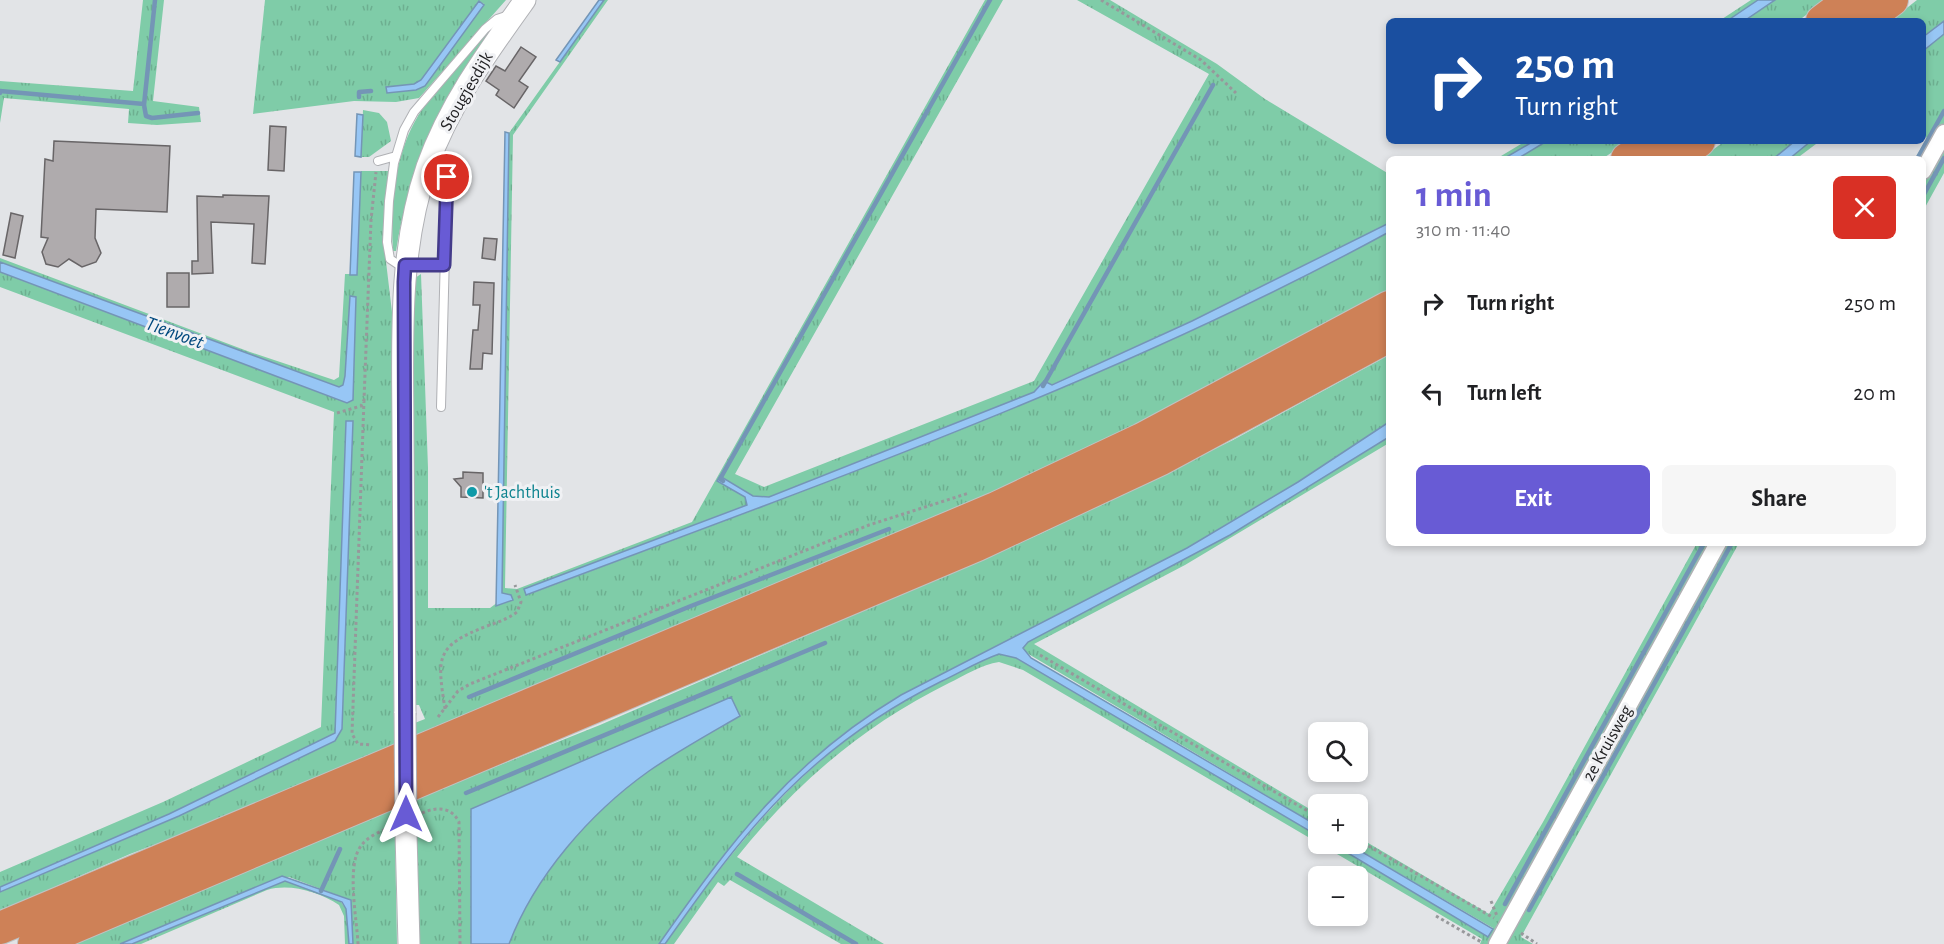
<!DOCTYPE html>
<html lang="en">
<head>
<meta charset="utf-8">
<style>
	:root { --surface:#fff; --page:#f6f6f6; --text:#202124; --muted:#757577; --accent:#685bd5 }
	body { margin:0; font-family:"Alegreya Sans",sans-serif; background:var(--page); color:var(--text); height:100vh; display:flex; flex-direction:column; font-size:22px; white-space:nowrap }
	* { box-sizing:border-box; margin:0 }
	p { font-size:20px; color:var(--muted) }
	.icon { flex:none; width:33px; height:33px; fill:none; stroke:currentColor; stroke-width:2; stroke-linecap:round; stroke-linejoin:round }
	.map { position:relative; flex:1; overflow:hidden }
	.sheet { position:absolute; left:1386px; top:156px; width:540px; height:390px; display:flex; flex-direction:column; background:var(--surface); border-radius:9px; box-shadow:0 3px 9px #0003 }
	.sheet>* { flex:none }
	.guide { position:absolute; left:1386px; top:18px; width:540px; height:126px; border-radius:9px; box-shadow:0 3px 9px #0003; background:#1a4fa0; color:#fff; overflow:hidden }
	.fabs { position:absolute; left:1308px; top:722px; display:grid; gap:12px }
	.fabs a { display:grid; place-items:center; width:60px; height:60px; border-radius:9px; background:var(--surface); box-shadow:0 3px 9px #0003; font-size:30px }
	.pin { position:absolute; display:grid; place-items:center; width:51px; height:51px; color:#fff; margin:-26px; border:3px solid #fff; border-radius:50%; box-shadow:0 2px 6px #0007 }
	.me { position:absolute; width:66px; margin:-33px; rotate:0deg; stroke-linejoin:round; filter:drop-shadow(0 0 4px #0008) }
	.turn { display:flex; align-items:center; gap:21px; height:126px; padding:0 30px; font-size:27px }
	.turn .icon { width:78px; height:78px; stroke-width:2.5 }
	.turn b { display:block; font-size:42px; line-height:51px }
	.round { display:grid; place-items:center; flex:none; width:63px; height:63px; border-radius:9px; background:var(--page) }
	.summary { display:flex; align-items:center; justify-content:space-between; height:102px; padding:0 30px }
	h1 { font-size:36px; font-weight:700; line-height:45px; color:var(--accent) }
	.cta { display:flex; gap:12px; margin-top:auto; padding:12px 30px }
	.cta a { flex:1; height:69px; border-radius:9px; background:var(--accent); color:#fff; font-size:24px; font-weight:700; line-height:69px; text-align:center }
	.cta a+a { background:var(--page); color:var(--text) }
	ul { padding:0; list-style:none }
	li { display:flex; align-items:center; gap:18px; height:90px; padding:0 30px }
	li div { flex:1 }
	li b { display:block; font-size:22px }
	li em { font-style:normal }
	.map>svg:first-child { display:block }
	.grass { fill:url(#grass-tufts); fill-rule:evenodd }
	.water { fill:#97c6f5; stroke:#7495b6; stroke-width:1.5 }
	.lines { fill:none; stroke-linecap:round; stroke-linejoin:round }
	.stream { stroke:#7495b6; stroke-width:4.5 }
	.building { fill:#afabad; stroke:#686567; stroke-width:1.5 }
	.service-casing { stroke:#b0b1b5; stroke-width:10 }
	.minor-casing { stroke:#b0b1b5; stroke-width:19 }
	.tertiary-casing { stroke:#b0b1b5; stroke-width:23 }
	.motorway-casing { stroke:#c1c1c2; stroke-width:34 }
	.path { stroke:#97989b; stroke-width:3; stroke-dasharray:3 3; stroke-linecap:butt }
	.service { stroke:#fff; stroke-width:8 }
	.minor { stroke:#fff; stroke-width:16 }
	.tertiary { stroke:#fff; stroke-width:21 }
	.motorway { stroke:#ce8157; stroke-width:32 }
	.tertiary-bridge-casing { stroke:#b0b1b5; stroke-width:23; stroke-linecap:butt }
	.tertiary-bridge { stroke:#fff; stroke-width:21 }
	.route-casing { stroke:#443b8a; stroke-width:15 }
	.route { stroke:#685bd5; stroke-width:10 }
	.culture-dot { fill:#0f9aa8; stroke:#f0f1f4; stroke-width:2 }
	.labels { text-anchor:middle; stroke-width:6; stroke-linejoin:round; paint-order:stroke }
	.street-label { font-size:18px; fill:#222224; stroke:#f0f1f4 }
	.culture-label { font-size:18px; fill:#0d838f; stroke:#f0f1f4; text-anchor:start }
	.water-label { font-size:20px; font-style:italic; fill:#02497e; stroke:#f0f1f4 }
</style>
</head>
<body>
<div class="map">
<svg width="1944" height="944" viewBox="0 0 1944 944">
	<defs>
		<pattern id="grass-tufts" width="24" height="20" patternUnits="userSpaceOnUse" patternTransform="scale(1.5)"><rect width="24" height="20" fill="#7fcca8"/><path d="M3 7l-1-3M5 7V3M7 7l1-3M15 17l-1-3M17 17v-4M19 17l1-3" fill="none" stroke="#6daf90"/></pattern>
	</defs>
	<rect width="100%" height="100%" fill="#e2e4e7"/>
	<path class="grass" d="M143 0H164L153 101 199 107 201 122 157 125 128 123 129 109 4 98 0 123V81L133 91Z
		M265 0H506L419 98 396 102 354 101 253 114ZM479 1 484 4 425 86 416 90 387 93 386 87 417 84 421 80Z
		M604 0H608L513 135 505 588 517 589 692 522 985 0H1003L735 474 764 487 1034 381 1209 74 1077 0H1110L1217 64 1265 99 1389 174V223L1192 321 1051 385 1044 381 1034 392 769 497 753 496 720 476 717 481 745 497 747 505 524 589 527 595C818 485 1115 381 1389 232V291L1188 401 1022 481 233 815 130 854 0 911V892L179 816 335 741 342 729 353 421H346L335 733 169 814 0 887V872L163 802 321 727 334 412 0 287V272L347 403 356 297H350L345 376 343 385 339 387 0 262V258L250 352 334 380 339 377 345 274H357L361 171H389L384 245 392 312 394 731 425 719 419 705H415L413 322 415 278 421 274 428 468V608H490L506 596 502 593 509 133Z
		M1751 0H1758L1727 21H1719Z
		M1775 0H1826L1798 21H1744Z
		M1917 0H1944V21L1923 37V21H1890Z
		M488 30 490 32C443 99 409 169 396 251H393C390 206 394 156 418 116 436 85 465 58 488 30Z
		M1944 34V125L1923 159H1915L1927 138 1923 134V51Z
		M363 110 379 113 387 122 391 141 369 157H361Z
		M1944 138V173L1923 211V176Z
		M1526 141H1534L1503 159H1496Z
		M1547 141H1629L1602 159H1517Z
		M1725 141H1795L1773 159H1700Z
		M1811 141H1820L1796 159H1789Z
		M1389 355V422L1298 482 1187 548 901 695C789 762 733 841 659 944H509C535 876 590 813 649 771 677 751 709 734 739 717L471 809V944H420L416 828 390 840 395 838 397 944H353L350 900 289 877 278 878 120 944H73L417 798 600 725 1040 534 1233 440Z
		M1389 437V443L1185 565 1034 644 1318 814V826L1025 652 1023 648 1028 642 1230 535Z
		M1697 543H1713L1492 944H1480L1482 939 1023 670 999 662C982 664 964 676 949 683 864 725 796 783 737 857L884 944H841L730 880 724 886 718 882 674 944H665C744 833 811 747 936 684 957 674 979 659 1002 653L1016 658 1318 836V843H1331L1488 936 1493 928 1347 843H1358V837L1489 914 1543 822Z
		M1721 543H1739L1521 937 1533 944H1501Z
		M282 882H291L341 902 346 909 349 944H345L344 916 339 905C319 892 290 883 267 890L141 944H132Z"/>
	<path class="water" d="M599 0H604L560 62 556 60Z
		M1758 0H1775L1744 21H1727Z
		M479 1 484 5 425 86 416 90 387 93 386 87 414 84 421 80Z
		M1944 21V34L1923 51V37Z
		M357 114 363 115 361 157 355 156Z
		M505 132 509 133 502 593 511 595 513 600 496 606Z
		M1534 141H1547L1517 159H1503Z
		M1795 141H1811L1789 159H1773Z
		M354 172H361L357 275H350Z
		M1389 223V232C1115 381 818 485 526 595L524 589 747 505 745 497 717 481 720 476 753 496 769 497 1034 392 1044 381 1052 385 1192 321Z
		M0 262 339 387 343 385 345 376 350 296 356 297 353 400 347 403 0 272Z
		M346 421H353L342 729 335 741 179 816 0 892V887L169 814 335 733Z
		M1389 422V437L1230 535 1028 642 1023 648 1031 658 1318 826V836L1016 658 999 654C979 661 961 672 942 681 811 746 747 827 665 944H659C731 841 791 761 901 695L1187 548 1298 482Z
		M731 697 740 716C709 734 678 751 649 771 590 813 535 876 509 944H471V809Z
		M1331 843H1347L1493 929 1488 937Z
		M282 876 351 900 353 944H349L346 909 342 902 285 881 132 944H120Z"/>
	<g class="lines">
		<path class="stream" d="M155 0 144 105 146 116 152 118 198 113
			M0 93V91L144 104
			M359 97V92L371 91
			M1917 159 1944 111
			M1923 196 1944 158
			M1043 386 1213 85
			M723 481 720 479 990 0
			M469 697 691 606 889 529
			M466 793 825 643
			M737 874 856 944
			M321 891 340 849
			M1505 904 1704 543
			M1529 910 1732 543"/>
	</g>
	<path class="building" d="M521 47 536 57 519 81 528 87 514 108 496 95 499 90 486 81 496 66 505 71Z
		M270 126 286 127 284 171 268 170Z
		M54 141 170 146 167 212 96 209 95 238 101 253 96 262 82 267 69 259 58 267 46 264 42 252 48 238 41 237 45 159 53 161Z
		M223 195 269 196 265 264 252 263 254 224 211 222 213 273 192 274V261H198L197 196 223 197Z
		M11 213 23 216 15 258 3 255Z
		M484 238 497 239 495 260 482 258Z
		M167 273H189V307H167Z
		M474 282 494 283 492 354 483 353 482 369H470L473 330H478L480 305H473Z
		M463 472 483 473V498L461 497V487L454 479 463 478Z"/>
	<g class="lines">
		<g class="service-casing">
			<path id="service" d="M378 161 396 156
				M444 265H399L390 259 387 242 389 201 394 163 404 130 414 112 485 29 497 19 509 15
				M441 407 447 177"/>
		</g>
		<g class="minor-casing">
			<path id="minor" d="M1923 171 1944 133
				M1497 944 1718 543"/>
		</g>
		<g class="tertiary-casing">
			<path id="tertiary" d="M405 713C404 621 404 529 403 437 403 346 397 255 427 167 449 105 487 53 525 0
				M406 834 409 944"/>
		</g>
		<g class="motorway-casing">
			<path id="motorway" d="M1822 21 1850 0
				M1864 21 1892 0
				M1627 159 1654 141
				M1673 159 1699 141
				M0 928 996 508 1142 439 1389 307
				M34 944 977 545 1161 459 1389 336"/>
		</g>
		<path class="path" d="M1101 0 1201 60 1236 93
			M364 400 352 734 358 744 372 745
			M337 413 361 406 364 400 371 220 376 172
			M1040 655 1318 817
			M445 709C437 657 435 646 487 626 498 622 508 619 517 612L521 602 515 585
			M438 717 458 691 470 684 869 525 969 493
			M422 813C436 807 451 806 459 822L460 944
			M1358 840 1494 918
			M1491 901 1497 916
			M1436 916 1483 943
			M1521 933 1537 944
			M358 944C357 920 346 865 361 846 367 837 379 832 388 828"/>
		<use href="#service" class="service"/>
		<use href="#minor" class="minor"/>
		<use href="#tertiary" class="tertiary"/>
		<use href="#motorway" class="motorway"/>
		<g class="tertiary-bridge-casing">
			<path id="tertiary-bridge" d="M405 713 406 834"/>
		</g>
		<use href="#tertiary-bridge" class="tertiary-bridge"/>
	</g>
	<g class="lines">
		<g class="route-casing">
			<path id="route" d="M406 814 404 282 405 265H444L447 177"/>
		</g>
		<use href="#route" class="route"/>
	</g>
	<circle class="culture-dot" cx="472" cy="492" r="6"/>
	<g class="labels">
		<g class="street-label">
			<text transform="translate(466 91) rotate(-60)" y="6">Stougjesdijk</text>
			<text transform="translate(1607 743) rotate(-61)" y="6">2e Kruisweg</text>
		</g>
		<g class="culture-label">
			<text x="484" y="498">'t Jachthuis</text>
		</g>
		<g class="water-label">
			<text transform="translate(175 332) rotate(20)" y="7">Tienvoet</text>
		</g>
	</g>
</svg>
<div class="fabs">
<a><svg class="icon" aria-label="search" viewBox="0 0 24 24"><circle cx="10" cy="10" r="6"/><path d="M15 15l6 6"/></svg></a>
<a>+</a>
<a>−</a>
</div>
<div class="pin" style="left:447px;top:177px;background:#d93025"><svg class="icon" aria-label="arrive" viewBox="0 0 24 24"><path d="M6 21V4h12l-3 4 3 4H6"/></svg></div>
<svg class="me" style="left:406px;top:814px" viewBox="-20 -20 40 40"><path d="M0-17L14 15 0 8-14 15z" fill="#685bd5" stroke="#fff" stroke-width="4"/></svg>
<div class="guide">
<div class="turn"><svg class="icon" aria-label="right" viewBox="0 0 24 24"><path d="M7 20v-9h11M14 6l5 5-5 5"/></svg><div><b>250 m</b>Turn right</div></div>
</div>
<section class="sheet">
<div class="summary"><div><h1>1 min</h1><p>310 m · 11:40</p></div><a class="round" style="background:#d93025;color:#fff"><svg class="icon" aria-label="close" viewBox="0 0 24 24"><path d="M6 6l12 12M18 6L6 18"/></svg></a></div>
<ul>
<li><svg class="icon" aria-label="right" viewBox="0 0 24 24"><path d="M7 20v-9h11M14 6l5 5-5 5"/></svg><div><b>Turn right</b></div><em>250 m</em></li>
<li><svg class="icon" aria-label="left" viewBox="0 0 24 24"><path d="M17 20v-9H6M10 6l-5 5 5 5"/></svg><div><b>Turn left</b></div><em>20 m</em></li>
</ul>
<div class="cta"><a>Exit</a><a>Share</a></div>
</section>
</div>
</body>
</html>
